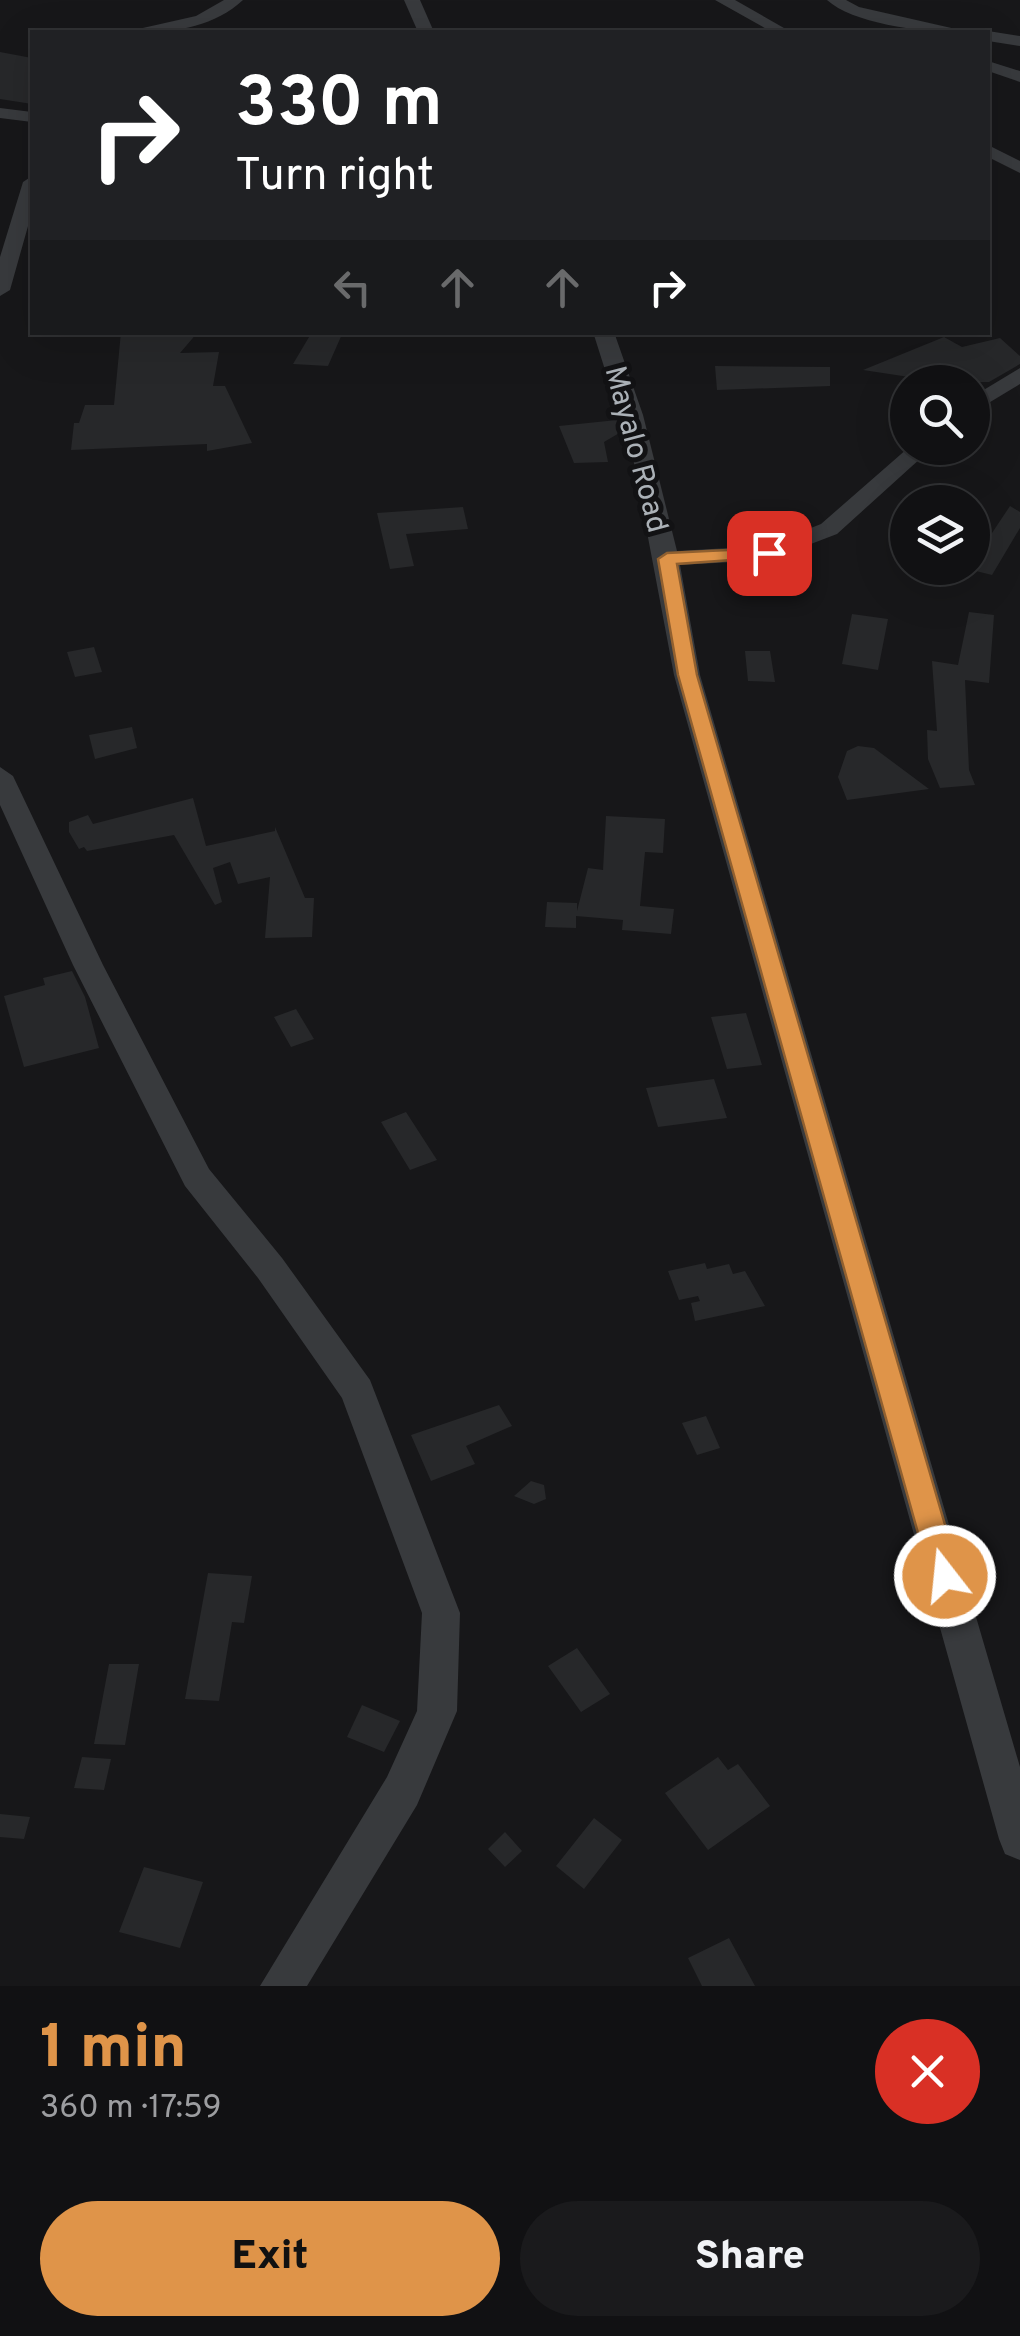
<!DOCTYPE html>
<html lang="en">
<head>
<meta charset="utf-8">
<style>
	:root { --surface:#111113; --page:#1a1a1c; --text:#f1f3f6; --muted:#9c9da0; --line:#303133; --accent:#df9449 }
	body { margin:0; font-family:Overpass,sans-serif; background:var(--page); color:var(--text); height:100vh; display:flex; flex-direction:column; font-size:38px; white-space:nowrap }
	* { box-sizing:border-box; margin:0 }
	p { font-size:32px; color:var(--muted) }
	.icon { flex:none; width:55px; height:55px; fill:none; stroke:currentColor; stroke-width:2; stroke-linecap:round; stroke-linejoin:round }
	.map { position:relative; height:1986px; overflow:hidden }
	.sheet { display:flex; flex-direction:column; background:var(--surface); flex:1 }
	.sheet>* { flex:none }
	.guide { position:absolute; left:30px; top:30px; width:960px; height:305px; border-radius:0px; box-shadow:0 10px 40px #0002,0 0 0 2px var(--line); background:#202124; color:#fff; overflow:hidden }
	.fabs { position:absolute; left:890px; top:365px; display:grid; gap:20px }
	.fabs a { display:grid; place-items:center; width:100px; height:100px; border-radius:50%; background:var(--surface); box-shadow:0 10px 40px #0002,0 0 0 2px var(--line); font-size:50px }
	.pin { position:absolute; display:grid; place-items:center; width:85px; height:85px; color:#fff; margin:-42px; border-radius:20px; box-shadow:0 5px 15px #0006 }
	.me { position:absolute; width:110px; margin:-55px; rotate:344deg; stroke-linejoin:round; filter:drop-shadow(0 0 8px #0008) }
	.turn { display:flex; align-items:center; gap:35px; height:210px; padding:0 40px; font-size:45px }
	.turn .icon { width:130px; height:130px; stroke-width:2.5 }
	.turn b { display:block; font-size:70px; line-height:85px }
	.lanes { display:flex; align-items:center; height:95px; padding:0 40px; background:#0003; justify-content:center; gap:50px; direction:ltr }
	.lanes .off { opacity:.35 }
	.round { display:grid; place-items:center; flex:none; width:105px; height:105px; border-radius:52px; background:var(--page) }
	.head { display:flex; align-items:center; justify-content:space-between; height:170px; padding:0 40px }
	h1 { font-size:60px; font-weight:800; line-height:75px; color:var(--accent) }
	.action { display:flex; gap:20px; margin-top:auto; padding:20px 40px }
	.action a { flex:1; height:115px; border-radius:60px; background:var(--accent); color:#111; font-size:40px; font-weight:800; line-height:115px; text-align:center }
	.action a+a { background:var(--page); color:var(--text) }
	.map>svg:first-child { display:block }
	.building { fill:#27282a }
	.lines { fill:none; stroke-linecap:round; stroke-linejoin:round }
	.minor { fill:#383a3d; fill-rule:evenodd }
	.route { fill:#df9449; stroke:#91602f; stroke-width:2.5 }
	.labels { text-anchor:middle; stroke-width:10; stroke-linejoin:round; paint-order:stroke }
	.street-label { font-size:30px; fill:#abb1b7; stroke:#121214 }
</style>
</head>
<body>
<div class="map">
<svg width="1020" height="1986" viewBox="0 0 1020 1986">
	<rect width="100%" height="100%" fill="#171719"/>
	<path class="building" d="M0 52 32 58V104L0 99Z
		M121 332H198L180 353 219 352 213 386H225L252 443 207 451V444L71 450 74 423H79L85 405H114Z
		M312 332H343L328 366 293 364Z
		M944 337 962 347 1000 338 1020 356V364L989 382H942L863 370Z
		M715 366 830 367V386L717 390Z
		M617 420 621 432 604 442 608 462 574 463 559 426Z
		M1010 506 1020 512V528L992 575 968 569Z
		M463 507 468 529 406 534 414 566 390 569 377 513Z
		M969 612 994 615 989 683 965 680 969 770 975 785 940 788 928 759 927 730 937 731 932 661 958 665Z
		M852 614 888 619 878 670 842 664Z
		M94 647 102 672 75 677 67 652Z
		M745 651H770L775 682 748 681Z
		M132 727 137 748 95 759 89 735Z
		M858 746 874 748 929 789 847 800 838 777 847 751Z
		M193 798 206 846 275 831V827L305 898H314L312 937 265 938 270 877 238 884 230 862 213 868 222 902 215 905 174 835 87 851 84 847 79 849 69 832V822L88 815 93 824Z
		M606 816 665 819 663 853 645 852 640 906 674 909 671 934 622 930 623 920 576 916V928L545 927 547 902 577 903V911L588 868 603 870Z
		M72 971 85 997 99 1048 24 1067 4 996 45 985 43 978Z
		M296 1009 314 1039 291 1047 274 1017Z
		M746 1013 762 1065 727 1069 711 1017Z
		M714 1079 727 1118 658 1127 646 1088Z
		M406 1112 437 1160 410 1170 381 1122Z
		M705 1263 707 1269 729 1264 733 1274 745 1271 765 1306 695 1321 691 1303 700 1301 698 1296 679 1300 668 1271Z
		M499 1405 512 1426 466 1446 475 1464 431 1481 411 1435Z
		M706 1416 720 1448 697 1455 682 1423Z
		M531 1481 544 1485 546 1499 534 1504 514 1496Z
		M208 1573 252 1576 244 1623 232 1622 219 1701 185 1699Z
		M577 1648 610 1694 581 1712 548 1666Z
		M109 1664H139L125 1745 94 1744Z
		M362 1705 400 1721 384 1752 347 1737Z
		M82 1757 111 1759 104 1790 74 1788Z
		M718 1757 728 1770 738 1764 770 1806 708 1850 665 1793Z
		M0 1814 30 1817 24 1839 0 1837Z
		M594 1818 622 1840 584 1889 556 1866Z
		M505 1832 522 1851 505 1867 488 1849Z
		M144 1867 203 1882 180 1948 119 1932Z
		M729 1938 755 1986H702L688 1958Z"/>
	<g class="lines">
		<path class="minor" d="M224 0H243C212 29 166 34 125 32L196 16Z
			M404 0H420L434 32H418Z
			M715 0H735L791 32H772Z
			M827 0H846L859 7 969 32C933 34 854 25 827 0Z
			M988 31 1020 36V46L988 41V32H982Z
			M988 61 1020 71V82L988 71Z
			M0 108 32 112V122L0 118Z
			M988 145 1020 161V173L988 157Z
			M32 176V212L10 290 0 296V257L23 182Z
			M593 332H614L643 415 677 551 765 546 821 524 908 448H932L837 534 769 560 680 565 700 675 1020 1767V1860L1005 1854 999 1839 674 675 633 458Z
			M1020 368V384L972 413V397Z
			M0 767 13 776 103 965 209 1169 282 1258 370 1380 460 1613 457 1711 417 1805 307 1986H260L387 1777 417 1711 422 1613 342 1398 258 1278 185 1186 73 965 0 805Z"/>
	</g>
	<path class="route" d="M769 548 775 549V557L677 564 697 675 960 1576 955 1585 945 1589 935 1585 930 1576 678 675 658 559 667 553Z"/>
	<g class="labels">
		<g class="street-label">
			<text transform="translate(637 449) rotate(75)" y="10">Mayalo Road</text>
		</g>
	</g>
</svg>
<div class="fabs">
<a><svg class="icon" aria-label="search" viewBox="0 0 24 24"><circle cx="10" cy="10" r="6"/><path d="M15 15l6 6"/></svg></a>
<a><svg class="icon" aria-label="layers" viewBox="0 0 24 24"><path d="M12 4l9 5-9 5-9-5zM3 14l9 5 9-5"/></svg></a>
</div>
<div class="pin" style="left:769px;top:553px;background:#d93025"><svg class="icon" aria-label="arrive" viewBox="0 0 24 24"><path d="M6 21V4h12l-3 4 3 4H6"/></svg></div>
<svg class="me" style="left:945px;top:1576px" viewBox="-20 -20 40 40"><circle r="17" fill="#df9449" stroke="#fff" stroke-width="3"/><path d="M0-11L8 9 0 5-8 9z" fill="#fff"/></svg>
<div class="guide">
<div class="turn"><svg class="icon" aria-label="right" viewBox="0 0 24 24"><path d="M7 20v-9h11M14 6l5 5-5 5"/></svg><div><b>330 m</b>Turn right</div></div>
<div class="lanes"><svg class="icon off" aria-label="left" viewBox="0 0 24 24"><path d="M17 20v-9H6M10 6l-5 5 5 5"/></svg><svg class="icon off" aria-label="ahead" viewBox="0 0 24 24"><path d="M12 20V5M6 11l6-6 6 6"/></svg><svg class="icon off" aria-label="ahead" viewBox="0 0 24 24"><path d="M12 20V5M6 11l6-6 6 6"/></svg><svg class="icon" aria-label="right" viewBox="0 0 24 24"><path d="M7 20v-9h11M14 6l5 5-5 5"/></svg></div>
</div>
</div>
<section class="sheet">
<div class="head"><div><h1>1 min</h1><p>360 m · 17:59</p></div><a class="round" style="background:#d93025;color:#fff"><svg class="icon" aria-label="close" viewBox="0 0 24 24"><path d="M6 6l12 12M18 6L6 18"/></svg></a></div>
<div class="action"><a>Exit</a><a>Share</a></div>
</section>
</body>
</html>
